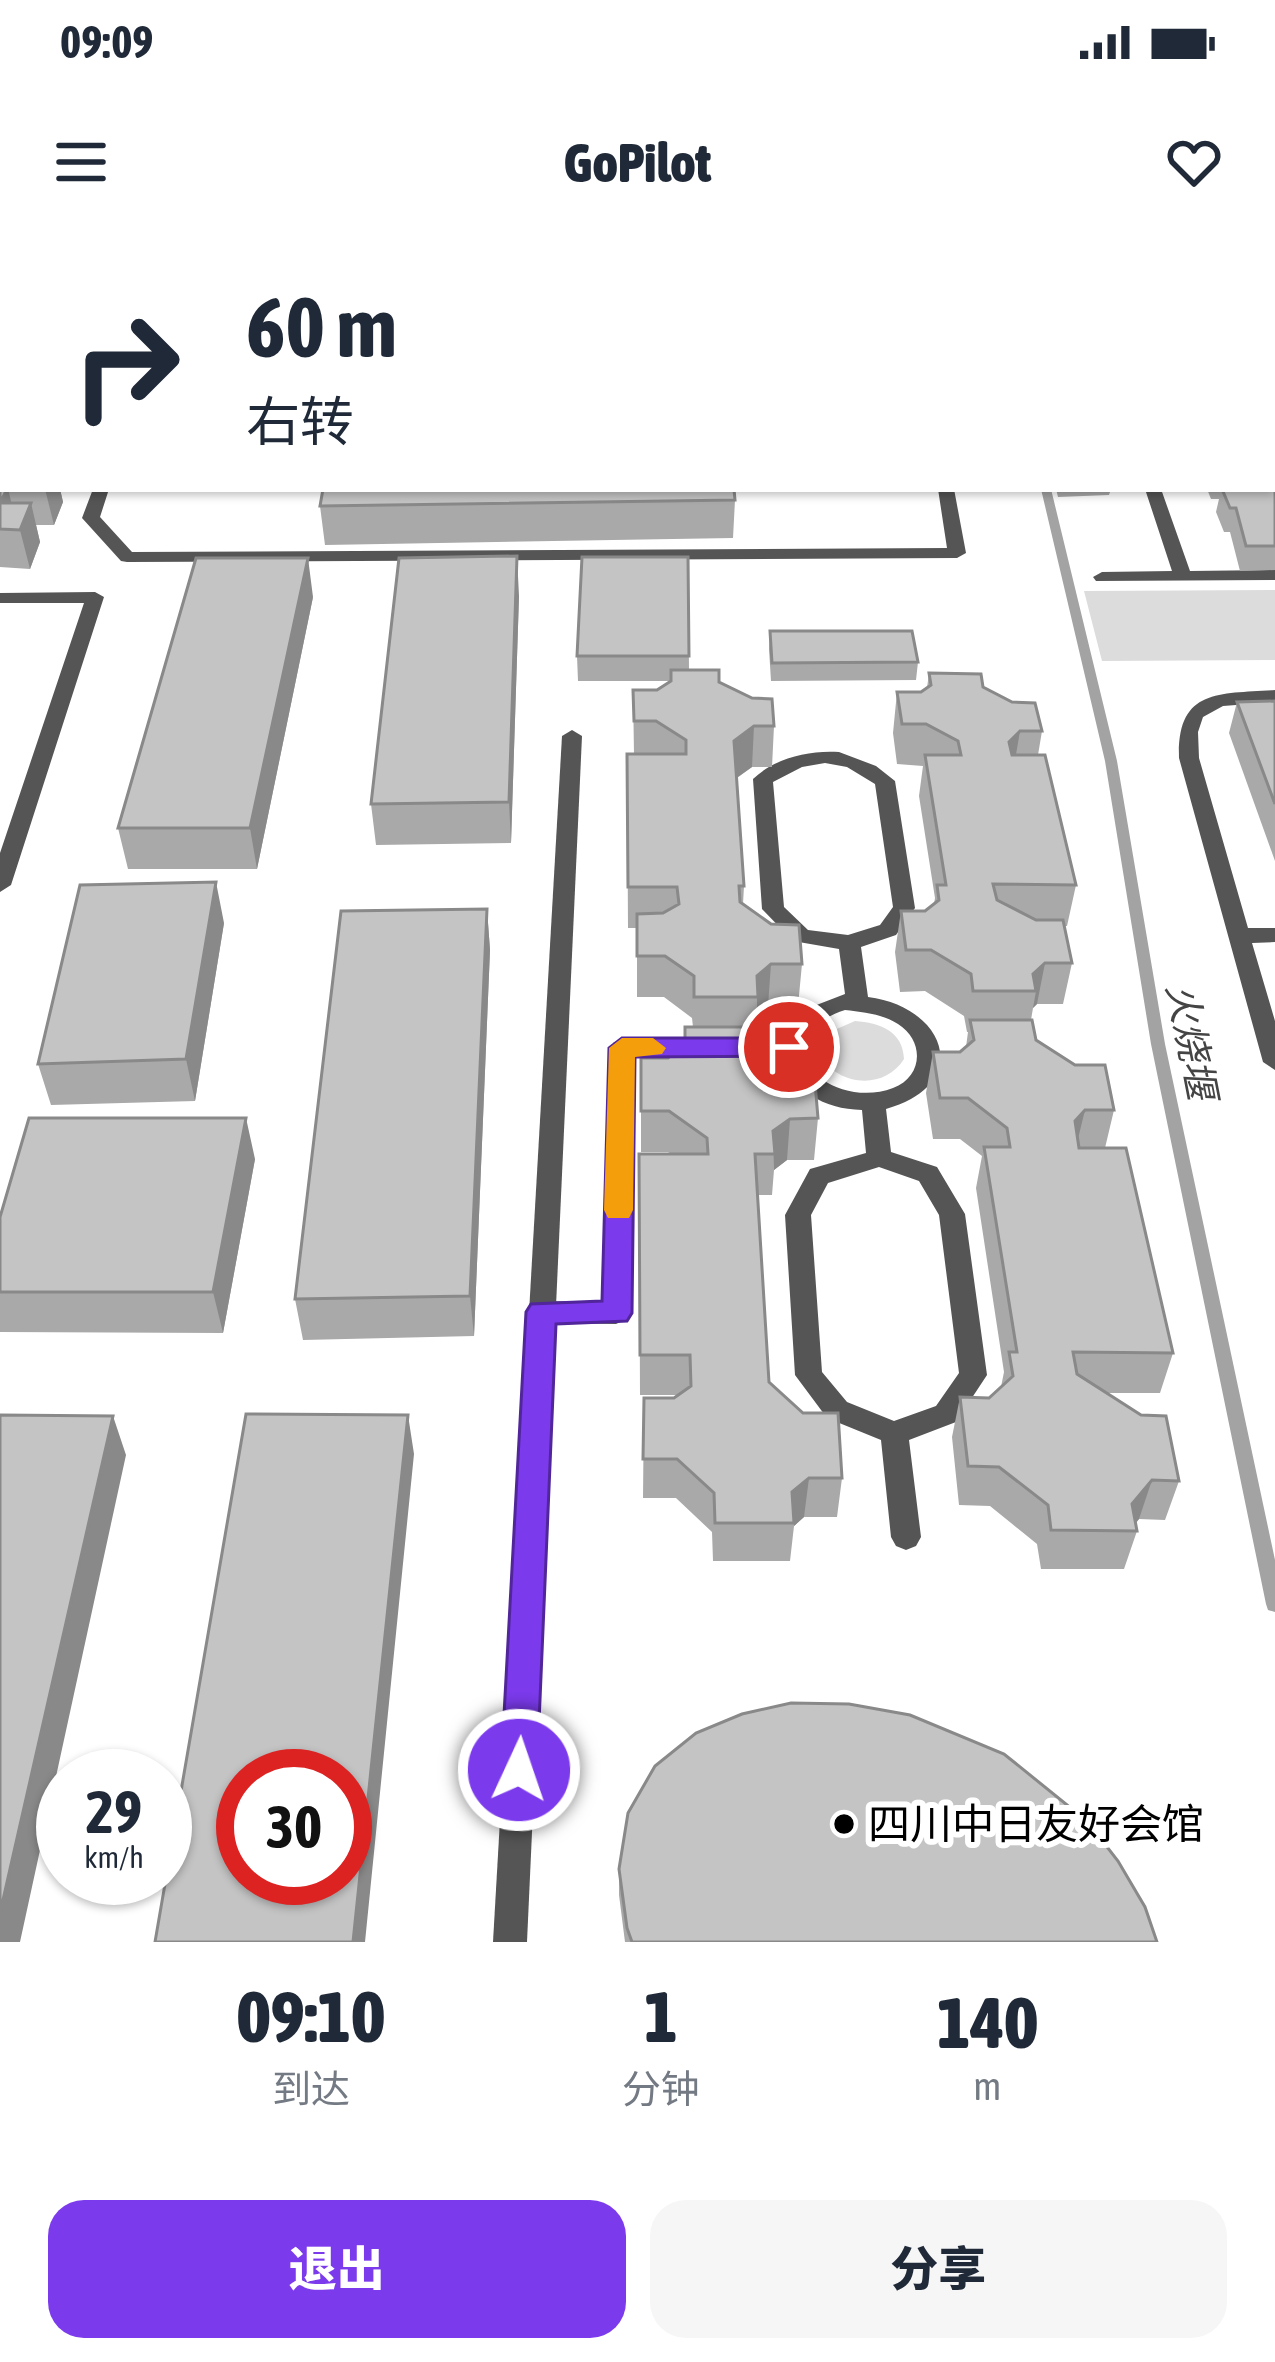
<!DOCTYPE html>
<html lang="zh">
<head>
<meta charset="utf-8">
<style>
	:root { --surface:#fff; --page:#f6f6f7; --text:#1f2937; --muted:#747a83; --accent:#7c3aed }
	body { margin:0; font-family:"Asap Condensed","Noto Sans SC",sans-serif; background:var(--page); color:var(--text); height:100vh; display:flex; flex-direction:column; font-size:45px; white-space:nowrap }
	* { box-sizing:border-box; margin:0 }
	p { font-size:39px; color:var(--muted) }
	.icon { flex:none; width:66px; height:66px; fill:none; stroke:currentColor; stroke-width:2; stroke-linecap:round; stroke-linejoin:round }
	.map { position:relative; height:1702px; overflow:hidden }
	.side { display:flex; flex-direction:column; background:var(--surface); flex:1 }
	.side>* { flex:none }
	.guide { position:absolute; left:0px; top:0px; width:1275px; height:252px; box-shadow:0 3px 9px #0004; background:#fff; color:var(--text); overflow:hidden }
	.speed { position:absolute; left:36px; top:1509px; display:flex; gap:24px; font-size:60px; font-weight:700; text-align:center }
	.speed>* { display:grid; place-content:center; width:156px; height:156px; border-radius:50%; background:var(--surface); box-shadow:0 3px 9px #0004; line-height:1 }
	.speed small { font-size:30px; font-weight:400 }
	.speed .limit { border:18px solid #d22; background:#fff; color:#111 }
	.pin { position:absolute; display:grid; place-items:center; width:102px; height:102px; color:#fff; margin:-51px; border:6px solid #fff; border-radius:50%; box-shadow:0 3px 12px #0007 }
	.me { position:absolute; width:132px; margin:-66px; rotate:3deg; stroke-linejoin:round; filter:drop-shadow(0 0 9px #0008) }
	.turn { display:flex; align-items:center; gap:42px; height:252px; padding:0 48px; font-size:54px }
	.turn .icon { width:156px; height:156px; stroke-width:2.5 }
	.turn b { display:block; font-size:84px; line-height:102px }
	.eta { display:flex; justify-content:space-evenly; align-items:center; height:204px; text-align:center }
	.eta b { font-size:72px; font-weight:800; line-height:84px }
	.primary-button { display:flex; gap:24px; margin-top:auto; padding:24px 48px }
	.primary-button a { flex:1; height:138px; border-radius:36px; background:var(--accent); color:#fff; font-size:48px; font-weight:800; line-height:138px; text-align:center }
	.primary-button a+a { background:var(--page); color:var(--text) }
	.status { display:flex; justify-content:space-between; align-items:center; height:84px; padding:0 60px; background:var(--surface); direction:ltr }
	.status svg { height:33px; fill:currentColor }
	header { display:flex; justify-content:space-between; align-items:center; height:156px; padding:0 48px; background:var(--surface); font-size:54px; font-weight:800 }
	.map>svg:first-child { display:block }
	.green { fill:#dcdcdc }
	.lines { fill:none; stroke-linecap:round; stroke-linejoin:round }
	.stream { fill:#a3a3a3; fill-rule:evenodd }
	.lane { fill:#555; fill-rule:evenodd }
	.street { fill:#555; fill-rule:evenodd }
	.wall { fill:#a9a9a9 }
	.shaded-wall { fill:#898989 }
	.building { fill:#c4c4c4; stroke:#898989; stroke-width:3; fill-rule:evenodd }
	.route { fill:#7c3aed; stroke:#51269a; stroke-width:3 }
	.slow { fill:#f59e0b }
	.poi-dot { fill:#000; stroke:#fff; stroke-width:4.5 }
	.labels { text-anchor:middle; stroke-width:12; stroke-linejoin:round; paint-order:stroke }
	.water-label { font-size:39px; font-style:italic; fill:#444; stroke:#fff }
	.near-poi-label { font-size:42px; fill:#000; stroke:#fff; text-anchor:start }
</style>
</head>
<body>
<div class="status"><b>09:09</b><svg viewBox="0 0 49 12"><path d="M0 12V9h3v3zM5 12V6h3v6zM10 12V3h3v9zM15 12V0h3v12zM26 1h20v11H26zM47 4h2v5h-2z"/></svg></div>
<header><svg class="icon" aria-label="menu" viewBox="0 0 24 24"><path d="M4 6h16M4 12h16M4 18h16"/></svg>GoPilot<svg class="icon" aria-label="heart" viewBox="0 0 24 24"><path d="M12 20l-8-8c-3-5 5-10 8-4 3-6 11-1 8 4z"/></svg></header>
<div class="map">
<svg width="1275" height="1702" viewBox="0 0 1275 1702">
	<rect width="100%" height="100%" fill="#fff"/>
	<path class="green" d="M1275 350V420L1102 421 1084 351Z
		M855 781C880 783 903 791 904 819 884 851 837 846 819 814L823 795Z"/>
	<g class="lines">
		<path class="stream" d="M983 0H991V3H983Z
			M1041 249H1051L1117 521 1165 804 1275 1320V1372L1268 1370 1266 1364 1151 804 1105 521Z"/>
		<path class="lane" d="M920 0H934L935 3H921Z
			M1272 158H1275V168H1272Z
			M93 249H109L100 277 132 312 947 308 938 249H954L966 313 957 318 127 322 121 321 82 278Z
			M1145 249H1161L1190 331 1275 330V340L1096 341 1093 337 1102 332 1172 331Z
			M95 352 104 357 11 645 0 652V613L84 363H0V353Z
			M1275 450V462L1223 466 1203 477 1198 492 1199 518 1248 688H1275V702L1252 703 1275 781V830L1263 822 1179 518C1177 448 1219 454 1275 450Z
			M839 512 876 526 895 541 915 668 896 695 861 707 868 757C946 767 974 844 886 869L891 912 937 927 965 974 987 1135 956 1182 909 1200 921 1297 916 1306 906 1310 896 1306 891 1297 881 1200 827 1178 795 1135 785 975 810 929 866 913 862 870C823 869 794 851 779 815L634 816 629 1073 625 1080 616 1084 542 1083 533 1079 529 1072 533 1065 542 1061 603 1062 610 808 614 802 780 799 801 771 845 754 839 709 793 701 762 669 753 539C775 518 809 510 839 512ZM825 523 847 527 875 544 893 667 880 685 848 695 808 690 784 667 773 542 802 527ZM845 770C863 772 882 774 898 784 925 801 923 837 893 848 831 872 753 801 845 770ZM879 927 919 941 939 975 959 1133 936 1166 894 1181 847 1162 822 1132 811 975 828 943Z"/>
		<path class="street" d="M572 490 582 496 527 1702H493L562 496Z"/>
	</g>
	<path class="wall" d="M1022 0H1275V143H1272V3H1022Z
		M0 98H3V206H0Z
		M1275 176V330L1240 331 1230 292H1224L1216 272 1219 259H1211L1207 249H1272Z
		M0 224 3 249H60L63 262 54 285H36L40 302 30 329 0 327Z
		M1056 249H1111L1109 255 1058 257Z
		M735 260 733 298 325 305 320 266Z
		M688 317 689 430 719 442 774 486 772 527H752L737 538 744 646 743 664 802 724 798 766H768L757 775 755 798H747V804L818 878 814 920H787L774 930 772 955H758L769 1142 842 1238 837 1277H804L794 1286 790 1321H713L712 1292 676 1258H643L644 1158H674L679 1155H640L639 914H671L668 912H641V818H668L684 806 693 787 692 778 664 757H637V688H628L627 514H634L633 450H657L671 441H578L577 416Z
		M519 356 511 603 376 605 371 564Z
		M313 357 257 629H128L118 588Z
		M770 391 918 422 916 440 771 441 769 409Z
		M929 433 983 447 1042 491 1038 515 1076 645 1067 686H1064L1072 723 1063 764H1037L1033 768 1031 780 1036 800 1114 870 1105 908 1173 1113 1160 1153H1105L1179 1241 1165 1280 1139 1279 1136 1283 1137 1291 1124 1329H1041L1037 1304 990 1266 959 1265 952 1197 960 1157 989 1158 1001 1147 1004 1132 976 948 982 916 960 899H933L926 853 933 812H960L966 807 968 792H967L964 776 925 751 900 752 895 712 901 671H925L934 664 935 658 919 556 923 526 897 524 893 493 897 452H921L927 448Z
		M1275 461V621L1229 493 1237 462Z
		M487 669 490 710 474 1096 303 1100 295 1059Z
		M224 683 195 861 51 865 38 824Z
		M255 919 223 1093 0 1092V977Z
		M619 1629 1157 1702H625L619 1655Z"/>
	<path class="shaded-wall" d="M30 0H66V3H24Z
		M3 12V67L0 70V16Z
		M3 113V148L0 154V119Z
		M7 249H8L17 285 0 263Z
		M45 249H60L63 262 54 285Z
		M31 263 40 302 30 329 20 290Z
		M517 316 519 356 511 603 509 562Z
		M308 318 313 357 257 629 250 588Z
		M754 486 752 527 732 541 734 501Z
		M1020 491 1013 532 1009 502Z
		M216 642 224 683 195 861 186 819Z
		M487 669 490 710 474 1096 470 1056Z
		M1045 723 1037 764 1033 768 1036 751 1033 734Z
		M771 724 768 766 757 775V736Z
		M1085 870 1075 911V881Z
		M246 878 255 919 223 1093 213 1052Z
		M790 879 787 920 774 930 773 891Z
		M408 1175 414 1214 365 1702H353Z
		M113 1176 126 1215 20 1702H0V1673Z
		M809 1238 804 1277 794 1286 792 1252Z
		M1152 1240 1139 1279 1129 1291 1132 1264Z"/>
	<path class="building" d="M0 0H30L24 3H3V14L0 16Z
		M219 0H492V3H218Z
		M1033 0H1189L1195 3H1034Z
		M1234 0H1275V21L1272 19V3H1240Z
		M794 1 894 2V3H794Z
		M1272 44 1275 45V115H1272Z
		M0 98H3V113L0 119Z
		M0 140H3V182H0Z
		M1272 185H1275V306H1246L1236 268H1230L1222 249H1272Z
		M0 224H3V249H7L0 263H31L20 290 0 289Z
		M323 249H734L735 260 320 266Z
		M517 316 509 562 371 564 399 318Z
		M582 317H688L689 416H577Z
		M196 318H308L250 588H118Z
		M770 391H912L918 422 772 423Z
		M671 430H719V442L752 458 772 459 774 486H754L734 501 744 646H739L740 662 771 684 799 685 802 724H771L757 736 758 757H694V736L665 716H637V674L663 673 679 664 677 647H628L627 514H686V500L656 481H634L633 450H657L671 441Z
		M929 433 981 434 983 447 1012 462 1035 463 1042 491H1020L1009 502 1012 515H1045L1076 645 993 644 997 660 1036 680H1063L1072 723H1045L1033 734 1036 751H973L971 734 931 710H906L901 671H925L939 660 937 645H946L925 515H961L958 501 926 484H902L897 452H921L931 445Z
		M1275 461V564L1237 462Z
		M216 642 186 819 38 824 80 645Z
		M487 669 470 1056 295 1059 341 671Z
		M970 780H1032L1036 800 1075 825H1105L1114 870H1085L1075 881 1079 908H1126L1173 1113 1073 1112 1077 1134 1141 1175 1166 1176 1179 1241 1152 1240 1132 1264 1137 1291 1051 1290 1048 1265 999 1227 968 1226 960 1157 989 1158 1013 1136 1009 1112H1017L984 907H1010L1007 888 968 858H940L933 812H960L974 800Z
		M685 787H746L747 804 785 830 814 831 818 878 790 879 773 891 775 914H755L769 1142 803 1173H838L842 1238H809L792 1252 794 1283H715L714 1253 677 1219H643L644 1158H674L691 1146 690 1115H640L639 914H708L707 898 669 871H641V818H668L685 805Z
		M29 878H246L213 1052H0V977Z
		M246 1174 408 1175 353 1702H155ZM243 1536H345V1638H243Z
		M0 1175 113 1176 0 1673Z
		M791 1463 849 1464 910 1475 1004 1514 1087 1581 1118 1621 1145 1667 1157 1702H632L627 1688 619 1629 628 1573 655 1526 696 1493 742 1474Z"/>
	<path class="route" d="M622 798H789L803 807 789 816 635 817 632 1073 627 1081 556 1084 537 1530 532 1542 519 1547 506 1542 501 1530 526 1072 531 1064 602 1061 609 808Z"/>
	<path class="slow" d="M622 798H653L666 808 662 814 635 817 633 970 629 978H608L604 970 609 808Z"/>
	<circle class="poi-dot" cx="844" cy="1584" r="12"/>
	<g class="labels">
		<g class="water-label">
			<text transform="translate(1192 801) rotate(79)" y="14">火烧堰</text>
		</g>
		<g class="near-poi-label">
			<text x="868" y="1599">四川中日友好会馆</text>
		</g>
	</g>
</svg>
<div class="speed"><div>29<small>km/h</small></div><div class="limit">30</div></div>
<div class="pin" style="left:789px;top:807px;background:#d93025"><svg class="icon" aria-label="arrive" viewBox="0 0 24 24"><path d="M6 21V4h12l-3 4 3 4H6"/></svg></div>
<svg class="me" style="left:519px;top:1530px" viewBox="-20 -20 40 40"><circle r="17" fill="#7c3aed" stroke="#fff" stroke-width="3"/><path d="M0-11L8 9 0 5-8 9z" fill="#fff"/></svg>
<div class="guide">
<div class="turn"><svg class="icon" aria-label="right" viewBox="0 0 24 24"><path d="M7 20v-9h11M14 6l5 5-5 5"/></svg><div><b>60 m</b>右转</div></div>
</div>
</div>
<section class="side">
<div class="eta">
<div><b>09:10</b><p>到达</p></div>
<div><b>1</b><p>分钟</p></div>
<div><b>140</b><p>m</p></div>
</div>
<div class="primary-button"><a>退出</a><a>分享</a></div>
</section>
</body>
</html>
